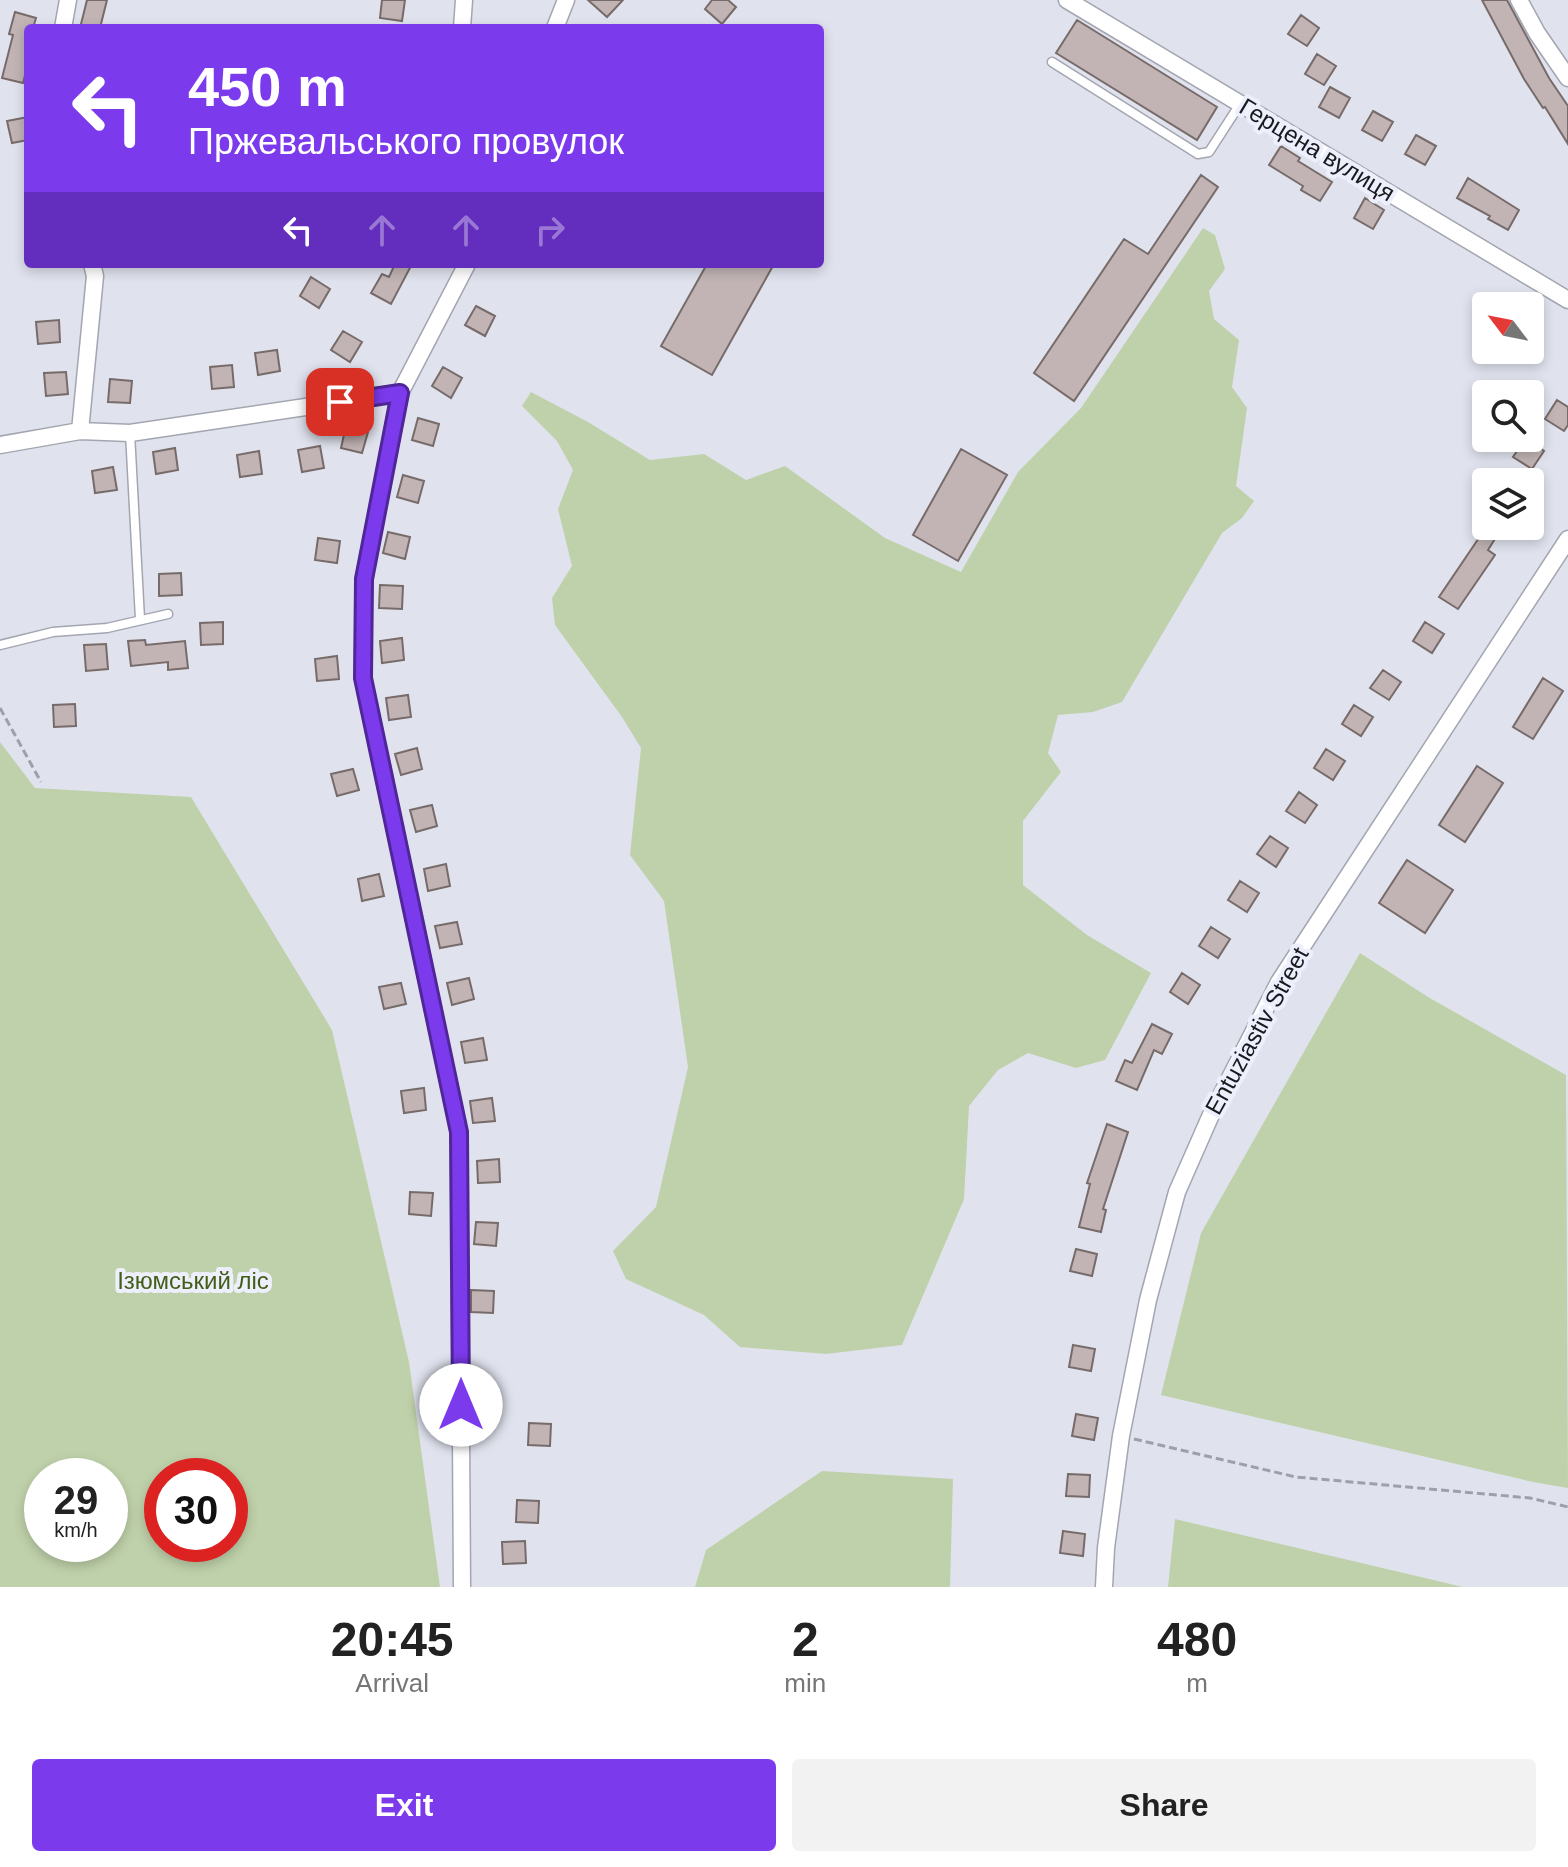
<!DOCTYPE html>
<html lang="en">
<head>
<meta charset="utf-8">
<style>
	:root { --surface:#fff; --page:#f2f2f2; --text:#222; --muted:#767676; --accent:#7c3aed }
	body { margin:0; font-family:Arial,sans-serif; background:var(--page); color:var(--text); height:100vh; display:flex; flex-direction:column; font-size:30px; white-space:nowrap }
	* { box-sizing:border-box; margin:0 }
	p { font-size:26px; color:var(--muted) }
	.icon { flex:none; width:44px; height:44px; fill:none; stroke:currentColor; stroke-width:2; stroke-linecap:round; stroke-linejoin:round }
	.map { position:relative; height:1587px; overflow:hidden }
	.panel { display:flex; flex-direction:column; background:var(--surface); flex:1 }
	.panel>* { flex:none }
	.guide { position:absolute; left:24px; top:24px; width:800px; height:244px; border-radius:8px; box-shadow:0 4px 12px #0003; background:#7c3aed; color:#fff; overflow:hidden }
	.needle { width:52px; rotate:302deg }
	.buttons { position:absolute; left:1472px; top:292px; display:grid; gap:16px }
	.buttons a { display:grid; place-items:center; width:72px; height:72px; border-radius:8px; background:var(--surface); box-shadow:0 4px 12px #0003; font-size:40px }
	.speed { position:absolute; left:24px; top:1458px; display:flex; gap:16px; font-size:40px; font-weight:700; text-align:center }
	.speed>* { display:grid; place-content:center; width:104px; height:104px; border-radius:50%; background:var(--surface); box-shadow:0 4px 12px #0003; line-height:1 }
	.speed small { font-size:20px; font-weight:400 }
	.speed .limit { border:12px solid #d22; background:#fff; color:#111 }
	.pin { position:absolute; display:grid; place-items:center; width:68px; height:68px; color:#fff; margin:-34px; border-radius:16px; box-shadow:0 4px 12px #0006 }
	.me { position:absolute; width:88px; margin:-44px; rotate:0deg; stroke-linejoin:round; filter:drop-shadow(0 0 6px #0008) }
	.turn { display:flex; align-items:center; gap:28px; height:168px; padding:0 32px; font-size:36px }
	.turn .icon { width:104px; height:104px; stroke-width:2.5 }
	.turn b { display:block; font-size:56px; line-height:68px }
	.lanes { display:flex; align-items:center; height:76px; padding:0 32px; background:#0003; justify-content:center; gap:40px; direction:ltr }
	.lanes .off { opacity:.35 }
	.eta { display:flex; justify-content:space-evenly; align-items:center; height:136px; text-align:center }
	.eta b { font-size:48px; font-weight:700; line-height:56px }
	.button { display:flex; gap:16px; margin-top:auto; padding:16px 32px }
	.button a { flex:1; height:92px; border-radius:8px; background:var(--accent); color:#fff; font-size:32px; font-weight:700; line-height:92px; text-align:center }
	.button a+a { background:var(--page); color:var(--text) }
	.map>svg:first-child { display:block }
	.green { fill:#bfd1aa; fill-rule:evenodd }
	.building { fill:#c2b4b4; stroke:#776b6a; stroke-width:2 }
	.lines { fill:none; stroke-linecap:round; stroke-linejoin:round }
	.service-casing { stroke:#a3a6b0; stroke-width:11 }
	.minor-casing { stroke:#a3a6b0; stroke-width:19 }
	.path { stroke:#9ea0a9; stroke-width:3; stroke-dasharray:8 4; stroke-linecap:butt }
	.service { stroke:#fff; stroke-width:8 }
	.minor { stroke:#fff; stroke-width:16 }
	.route-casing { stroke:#51269a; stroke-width:20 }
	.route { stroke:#7c3aed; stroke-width:14 }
	.labels { text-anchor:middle; stroke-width:8; stroke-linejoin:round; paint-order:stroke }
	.street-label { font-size:24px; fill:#191a1e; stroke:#edf0fc }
	.park-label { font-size:24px; fill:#445e17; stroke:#edf0fc }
</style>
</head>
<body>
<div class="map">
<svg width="1568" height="1587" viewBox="0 0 1568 1587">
	<rect width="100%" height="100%" fill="#e0e3ee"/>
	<path class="green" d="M1203 228 1215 235 1225 269 1209 291 1214 319 1239 340 1232 387 1247 408 1236 486 1254 501 1242 518 1222 533 1122 702 1093 712 1058 715 1048 753 1061 772 1023 821V885L1087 935 1151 973 1105 1060 1076 1068 1028 1053 998 1070 969 1106 964 1199 902 1345 826 1354 740 1347 704 1315 626 1279 613 1251 656 1207 688 1067 664 901 630 855 641 748 622 717 555 625 552 598 572 566 558 509 573 470 557 441 522 406 531 392 588 422 650 460 704 454 746 480 785 466 885 538 961 572 1018 472 1081 408Z
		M0 742 35 788 191 797 332 1030 409 1362 440 1587H0ZM42 1476H110V1544H42ZM162 1476H230V1544H162Z
		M1360 953 1428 997 1566 1075 1568 1488 1533 1482 1161 1395 1201 1233Z
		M822 1471 953 1479 950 1587H695L706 1550Z
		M1175 1519 1463 1587H1168Z"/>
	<path class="building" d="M87 0H107L100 28H80Z
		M382 0H405L402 21 380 18Z
		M588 0H623L607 17Z
		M712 0H728L736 7 722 24 705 9Z
		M1482 0H1507L1549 78 1568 106V144L1545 107 1543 108 1524 79Z
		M15 12 36 18 33 28H28V64L23 83 2 78 13 35 9 34Z
		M1301 15 1319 28 1307 46 1288 34Z
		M1077 20 1217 107 1197 140 1056 53Z
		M1317 54 1336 66 1324 85 1305 74Z
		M1330 87 1350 98 1339 118 1319 107Z
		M1373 111 1393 122 1382 141 1362 130Z
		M28 117V140L12 143 7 121Z
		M1416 135 1436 146 1425 165 1405 154Z
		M1281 146 1300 158 1298 161 1332 182 1320 201 1301 190 1303 186 1269 165Z
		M1201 175 1218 187 1074 401 1034 373 1124 239 1148 254Z
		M1468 178 1519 210 1508 230 1488 219 1490 216 1457 198Z
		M1365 198 1384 210 1373 229 1354 218Z
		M395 264H412L391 304 371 293 382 274 389 277Z
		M707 264H774L712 375 661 346Z
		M311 277 330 289 319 308 300 296Z
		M476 306 495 316 485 336 465 325Z
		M59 320 60 342 38 344 36 322Z
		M343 331 362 342 350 362 331 350Z
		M277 350 280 371 258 375 255 353Z
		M232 365 234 387 212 389 210 367Z
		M443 367 462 378 451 398 432 386Z
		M66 372 68 394 46 396 44 373Z
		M110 379 132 381 130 403 108 402Z
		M1557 400 1568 407V425L1564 431 1545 419Z
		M418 418 439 424 433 446 412 440Z
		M346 426 368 432 362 453 341 448Z
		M1526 438 1544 451 1532 469 1513 457Z
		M320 446 324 468 302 472 298 450Z
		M175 448 178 470 156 474 153 452Z
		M961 449 1007 475 958 561 913 535Z
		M259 451 262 474 240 477 237 455Z
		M113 467 117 490 95 493 92 471Z
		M403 475 424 481 418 503 397 497Z
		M1487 526H1503L1488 550 1495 555 1458 609 1439 597Z
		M388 532 410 537 405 559 383 553Z
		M318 538 340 541 337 563 315 560Z
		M181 573 182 595 159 596V574Z
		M380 585 403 586 402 609 379 608Z
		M223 622V644L201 645 200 623Z
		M1425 622 1444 634 1432 653 1413 641Z
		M402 638 404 660 382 663 380 641Z
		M145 640 146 645 185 641 188 668 168 670V662L131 666 128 641Z
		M106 644 108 669 86 671 84 645Z
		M337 656 339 679 317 681 315 659Z
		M1383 670 1401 682 1389 700 1370 688Z
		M1543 678 1563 691 1533 739 1513 727Z
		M408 695 411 717 389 720 386 698Z
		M75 704 76 726 54 727 53 705Z
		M1354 705 1373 717 1361 736 1342 724Z
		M417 748 422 769 401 775 395 754Z
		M1326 749 1345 761 1333 780 1314 768Z
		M1477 766 1503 783 1465 842 1439 825Z
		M353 769 359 790 337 796 331 774Z
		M1299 792 1317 805 1305 823 1286 811Z
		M432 805 437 826 416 832 410 810Z
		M1270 836 1288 848 1276 867 1257 854Z
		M1407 860 1453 890 1425 933 1379 903Z
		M446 864 450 886 428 891 424 869Z
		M379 874 384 896 362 901 358 879Z
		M1240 881 1259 893 1247 912 1228 900Z
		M457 922 462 944 440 948 435 926Z
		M1211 927 1230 939 1218 958 1199 946Z
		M1182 973 1200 985 1188 1004 1170 992Z
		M469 978 474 999 452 1005 447 983Z
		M401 983 406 1004 384 1009 379 987Z
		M1152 1024 1172 1034 1162 1054 1154 1050 1137 1090 1116 1081 1125 1060 1132 1063Z
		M483 1038 487 1060 465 1063 461 1042Z
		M424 1088 426 1110 404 1113 401 1091Z
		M492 1098 495 1121 473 1123 470 1101Z
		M1107 1124 1128 1132 1103 1209 1106 1210 1101 1232 1079 1227 1090 1184 1087 1183Z
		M499 1159 500 1182 478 1183 477 1161Z
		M410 1192 433 1193 431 1216 409 1214Z
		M476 1222 498 1223 496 1246 474 1244Z
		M1076 1249 1097 1254 1092 1276 1070 1271Z
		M471 1290 494 1291 493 1313 471 1312Z
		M1073 1345 1095 1349 1091 1371 1069 1367Z
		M1076 1414 1098 1418 1094 1440 1072 1436Z
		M529 1423 551 1424 550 1446 528 1445Z
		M1068 1474 1090 1475 1089 1497 1066 1496Z
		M517 1500 539 1501 538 1523 516 1522Z
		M1063 1531 1085 1534 1083 1556 1060 1553Z
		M525 1541 526 1563 503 1564 502 1542Z"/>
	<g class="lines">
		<g class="service-casing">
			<path id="service" d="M1052 62 1198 154 1209 152 1240 104
				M130 433 140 619
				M0 645 53 632 107 628 168 614"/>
		</g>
		<g class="minor-casing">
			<path id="minor" d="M1067 0 1568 300
				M1519 0 1537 33 1568 78
				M63 28 68 0
				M462 28 464 0
				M555 28 566 0
				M80 431 95 276 92 264
				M0 445 80 431 130 433 400 393
				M462 1587 459 1132 363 678 364 579 400 393 467 264
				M1104 1587 1106 1548 1121 1436 1148 1300 1177 1192 1210 1117 1279 982 1568 539"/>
		</g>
		<path class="path" d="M0 708 41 782
			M1134 1439 1296 1477 1530 1498 1568 1507"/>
		<use href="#service" class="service"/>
		<use href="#minor" class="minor"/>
	</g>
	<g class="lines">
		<g class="route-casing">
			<path id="route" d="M340 402 400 393 364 579 363 678 459 1132 461 1405"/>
		</g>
		<use href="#route" class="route"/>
	</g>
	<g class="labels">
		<g class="street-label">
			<text transform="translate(1317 150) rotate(31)" y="8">Герцена вулиця</text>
			<text transform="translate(1257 1031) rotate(-61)" y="8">Entuziastiv Street</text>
		</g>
		<g class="park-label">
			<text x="193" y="1289">Ізюмський ліс</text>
		</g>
	</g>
</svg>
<div class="buttons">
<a><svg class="needle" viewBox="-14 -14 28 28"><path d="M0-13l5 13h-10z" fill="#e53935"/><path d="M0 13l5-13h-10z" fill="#767676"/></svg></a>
<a><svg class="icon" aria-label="search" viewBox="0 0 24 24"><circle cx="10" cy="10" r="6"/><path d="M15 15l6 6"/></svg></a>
<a><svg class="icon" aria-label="layers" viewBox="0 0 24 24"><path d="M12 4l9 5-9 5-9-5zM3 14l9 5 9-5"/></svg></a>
</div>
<div class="speed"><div>29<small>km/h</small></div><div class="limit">30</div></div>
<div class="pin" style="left:340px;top:402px;background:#d93025"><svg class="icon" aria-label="arrive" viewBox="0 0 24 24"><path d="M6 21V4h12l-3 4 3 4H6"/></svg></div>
<svg class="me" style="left:461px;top:1405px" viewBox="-20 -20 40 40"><circle r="19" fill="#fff"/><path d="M0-13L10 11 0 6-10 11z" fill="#7c3aed"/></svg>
<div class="guide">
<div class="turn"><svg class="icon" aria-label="left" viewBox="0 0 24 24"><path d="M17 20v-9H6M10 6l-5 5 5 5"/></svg><div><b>450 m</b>Пржевальського провулок</div></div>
<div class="lanes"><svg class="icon" aria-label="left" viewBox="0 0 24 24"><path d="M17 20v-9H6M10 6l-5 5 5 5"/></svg><svg class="icon off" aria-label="ahead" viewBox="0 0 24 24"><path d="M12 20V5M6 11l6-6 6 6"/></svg><svg class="icon off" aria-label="ahead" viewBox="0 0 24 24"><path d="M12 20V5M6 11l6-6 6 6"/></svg><svg class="icon off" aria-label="right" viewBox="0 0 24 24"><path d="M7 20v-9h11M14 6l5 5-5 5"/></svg></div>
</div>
</div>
<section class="panel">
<div class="eta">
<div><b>20:45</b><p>Arrival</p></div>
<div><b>2</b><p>min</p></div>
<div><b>480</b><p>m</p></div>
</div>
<div class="button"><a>Exit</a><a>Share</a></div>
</section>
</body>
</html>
